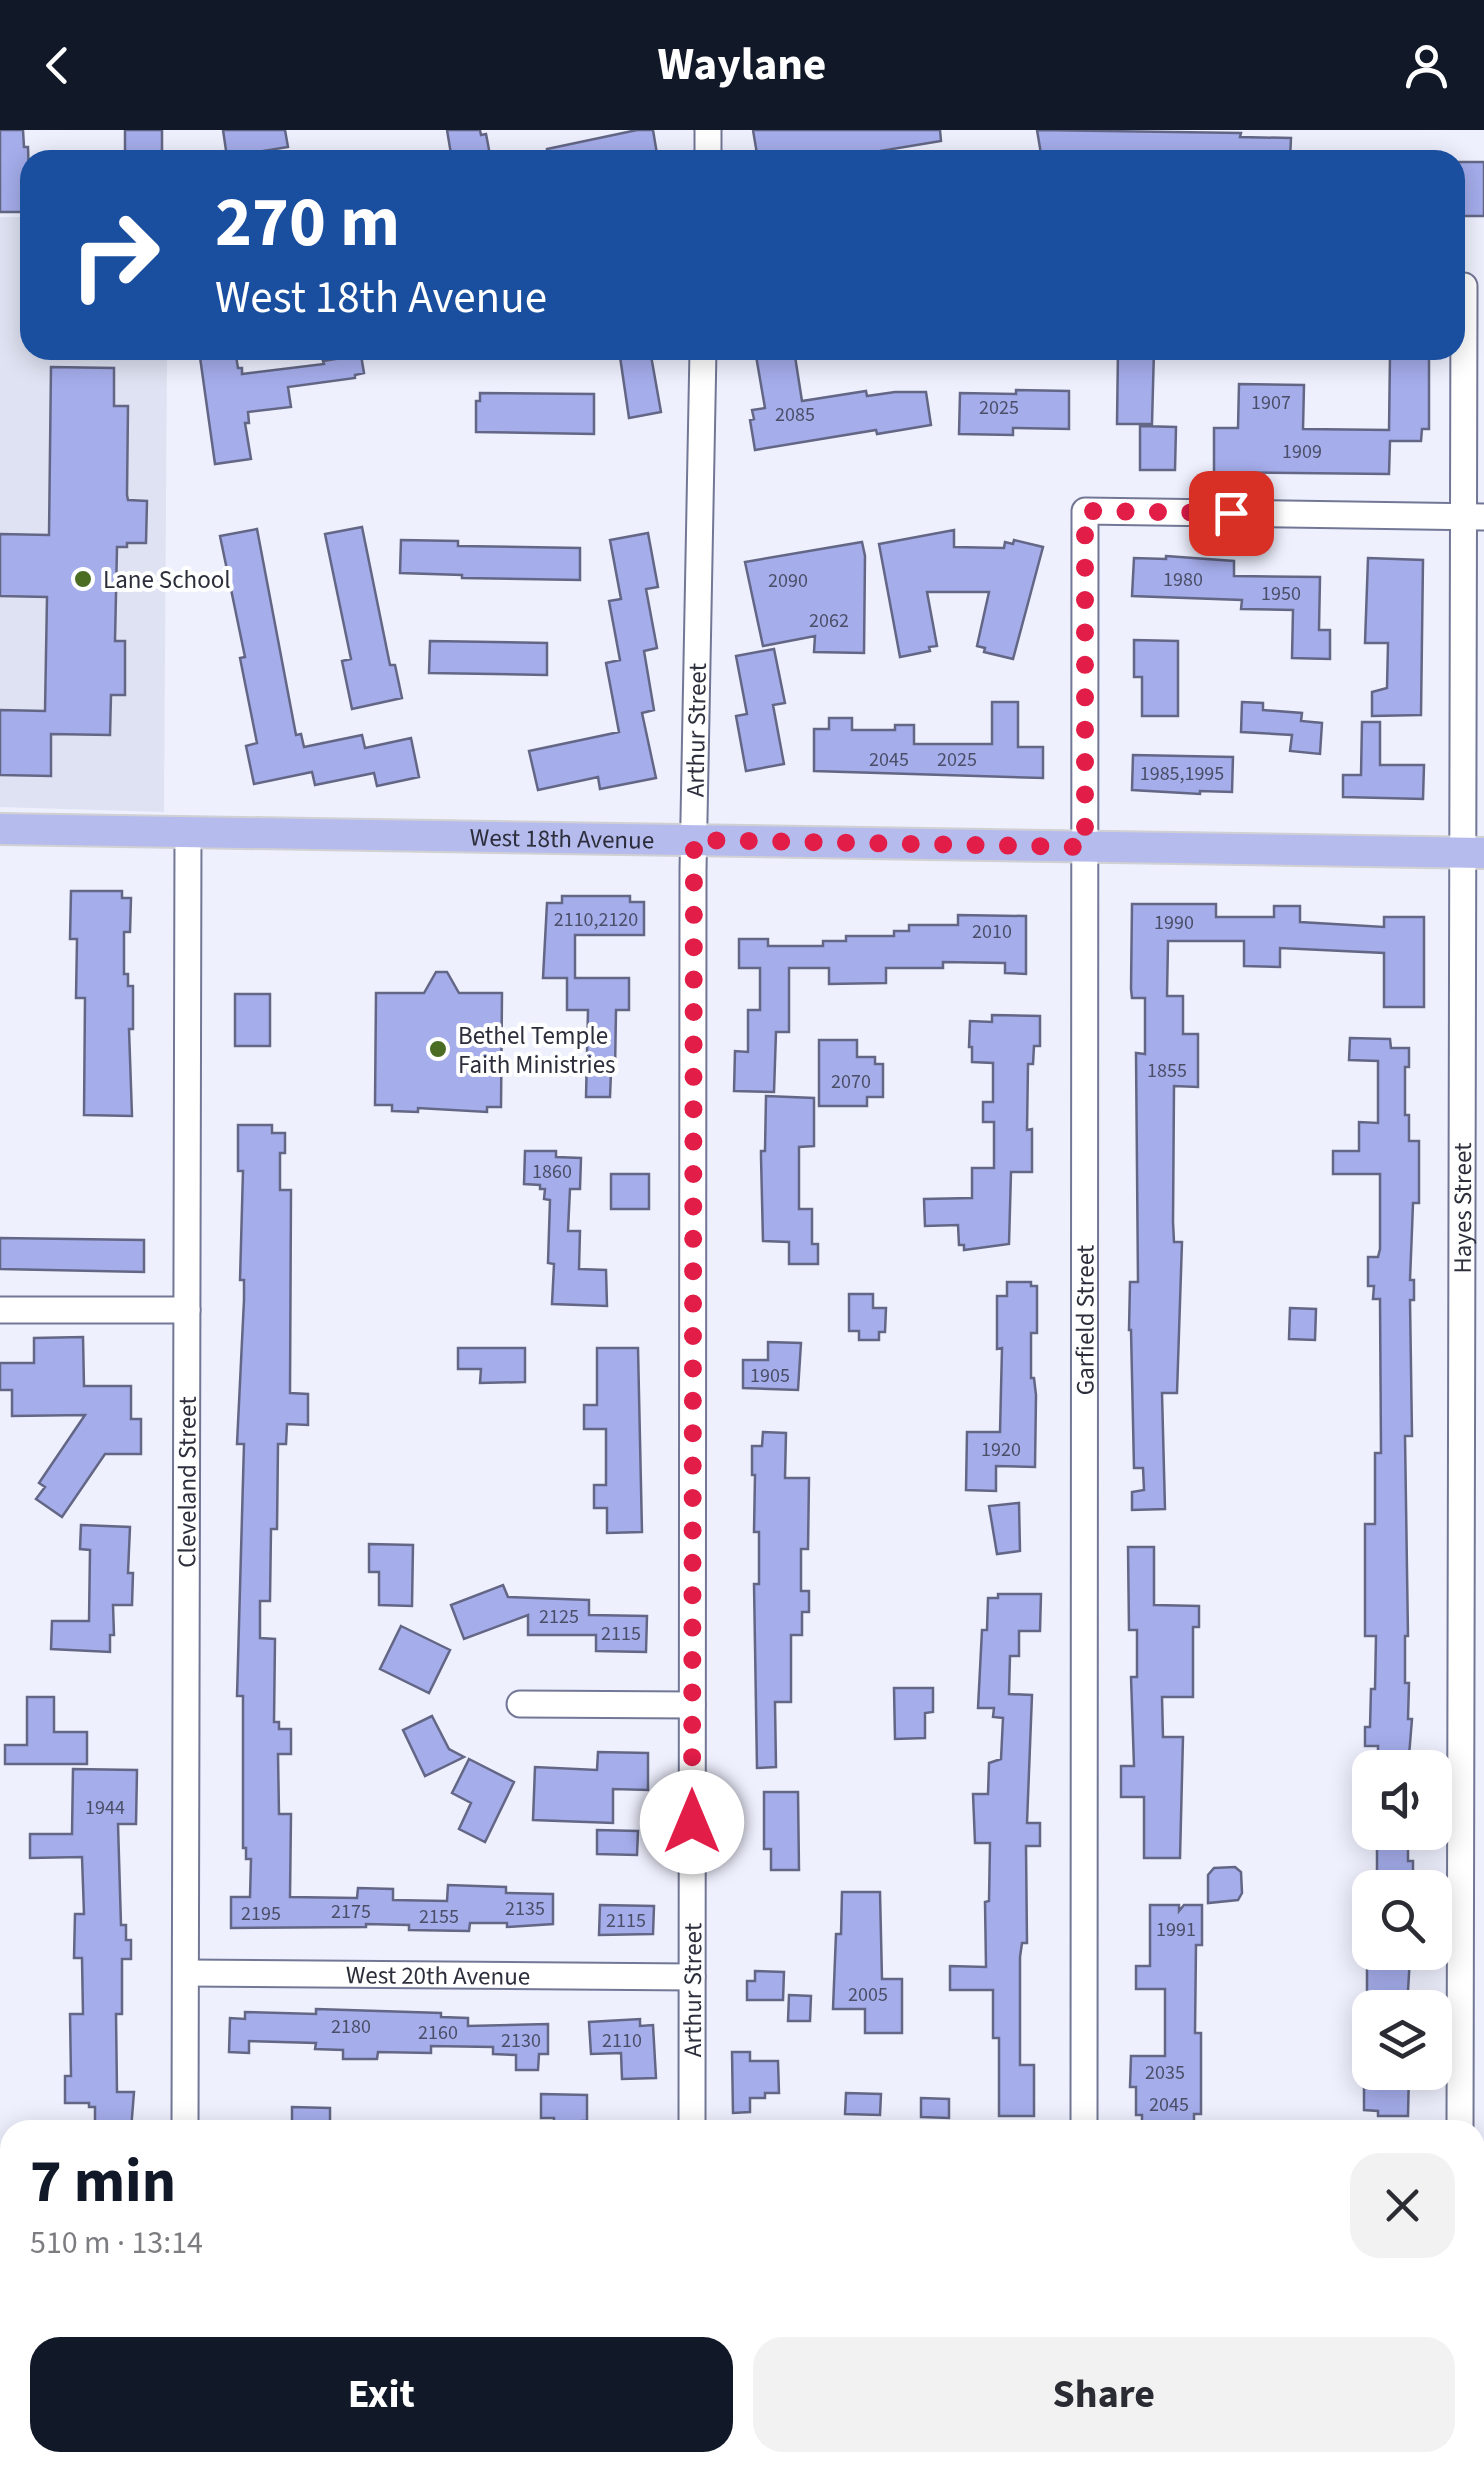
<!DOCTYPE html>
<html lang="en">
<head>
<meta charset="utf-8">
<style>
	:root { --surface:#fff; --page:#f2f2f3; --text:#2b2b33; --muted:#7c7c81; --accent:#111827 }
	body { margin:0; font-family:"Source Sans 3",sans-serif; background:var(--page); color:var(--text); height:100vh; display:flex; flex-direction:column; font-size:38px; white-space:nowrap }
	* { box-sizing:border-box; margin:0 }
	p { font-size:32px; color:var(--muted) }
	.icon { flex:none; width:55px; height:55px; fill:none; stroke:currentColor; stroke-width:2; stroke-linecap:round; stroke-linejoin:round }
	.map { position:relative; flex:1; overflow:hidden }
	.side { position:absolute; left:0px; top:1990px; width:1485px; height:352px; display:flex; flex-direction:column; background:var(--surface); border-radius:30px 30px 0 0; box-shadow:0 5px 25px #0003 }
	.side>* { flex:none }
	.hud { position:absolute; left:20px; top:20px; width:1445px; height:210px; border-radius:30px; box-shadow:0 5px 25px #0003; background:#1a4fa0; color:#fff; overflow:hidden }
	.fabs { position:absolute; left:1352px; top:1620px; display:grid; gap:20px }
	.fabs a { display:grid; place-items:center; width:100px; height:100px; border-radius:20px; background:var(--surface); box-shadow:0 5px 25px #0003; font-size:50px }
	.pin { position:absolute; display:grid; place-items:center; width:85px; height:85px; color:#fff; margin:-42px; border-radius:20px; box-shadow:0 5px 15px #0006 }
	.me { position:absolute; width:110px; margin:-55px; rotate:0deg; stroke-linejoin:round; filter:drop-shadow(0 0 8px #0008) }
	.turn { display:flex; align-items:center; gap:35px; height:210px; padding:0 30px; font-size:45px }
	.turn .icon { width:130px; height:130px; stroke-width:2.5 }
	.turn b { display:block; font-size:70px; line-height:85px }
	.round { display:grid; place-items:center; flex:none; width:105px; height:105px; border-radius:30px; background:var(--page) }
	.summary { display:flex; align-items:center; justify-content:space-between; height:170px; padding:0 30px }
	h1 { font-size:60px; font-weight:700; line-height:75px; color:var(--accent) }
	.cta { display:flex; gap:20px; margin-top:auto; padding:20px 30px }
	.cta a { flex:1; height:115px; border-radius:30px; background:var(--accent); color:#fff; font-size:40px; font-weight:700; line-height:115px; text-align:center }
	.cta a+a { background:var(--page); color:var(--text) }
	header { display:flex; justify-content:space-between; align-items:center; height:130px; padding:0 30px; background:var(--accent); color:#fff; font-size:45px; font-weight:700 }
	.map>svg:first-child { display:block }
	.built { fill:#dfe2f2 }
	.building { fill:#a5adeb; stroke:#636785; stroke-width:2.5 }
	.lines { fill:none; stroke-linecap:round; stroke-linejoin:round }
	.minor-casing { stroke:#727795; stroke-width:29 }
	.major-casing { stroke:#d1d1d4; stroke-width:34 }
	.minor { stroke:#fff; stroke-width:25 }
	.major { stroke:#b6bbee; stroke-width:30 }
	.route { stroke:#e11d48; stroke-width:18; stroke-dasharray:0 32.4 }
	.poi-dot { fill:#4a6c23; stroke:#fefffe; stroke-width:4 }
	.labels { text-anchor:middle; stroke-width:8; stroke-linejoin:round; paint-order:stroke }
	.number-label { font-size:20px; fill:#4a4e67 }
	.poi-label { font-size:25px; fill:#2c2e3b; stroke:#fefffe; text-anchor:start }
	.street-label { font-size:25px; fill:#2c2e3b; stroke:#fefffe }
</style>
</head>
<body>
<header><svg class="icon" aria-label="back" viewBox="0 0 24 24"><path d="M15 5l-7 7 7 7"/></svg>Waylane<svg class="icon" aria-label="person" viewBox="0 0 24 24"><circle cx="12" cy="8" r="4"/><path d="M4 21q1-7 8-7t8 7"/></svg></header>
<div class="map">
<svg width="1484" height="2341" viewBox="0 0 1484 2341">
	<rect width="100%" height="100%" fill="#eef0fe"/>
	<path class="built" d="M0 87H30V220H167L164 682 0 677Z"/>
	<path class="building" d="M0 0H23L24 17H28L29 48 27 60H23V82H0Z
		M125 0H162V30H125Z
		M223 0H285L288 17 227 27Z
		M447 0H480L481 5 486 4 491 30H452Z
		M637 0H653L658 30H548L547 19Z
		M753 0H940L941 11 868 23 869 30H758Z
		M1037 0 1241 3 1240 7 1291 8 1290 30H1138V26H1067L1068 30H1042Z
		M1458 32H1484V86H1458Z
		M199 220H235L238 238H242V244L324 234 323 231 361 225 364 243 355 245V248L288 257 291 277 248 282 249 293H245L251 329 215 334Z
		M619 220H650L661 282 629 288Z
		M755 220H794L802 271 866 261 867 266 895 262H926L931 295 877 304 876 300 755 320 750 290 754 289 752 280 765 278Z
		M1118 220H1154L1152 294H1117Z
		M1390 225 1429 226V299H1422L1421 311H1390L1389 344 1214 342V298H1238L1239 254 1304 255 1303 299 1389 300Z
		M51 237 114 238V276H128L127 365 128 370 147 371 146 413H127V417H117L115 511H125V565H111L110 605 51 604V646L0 645V580L45 581 47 467 0 466V404L49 405Z
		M1016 260 1069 261V299L1013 298V305L959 304 960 263 1016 264Z
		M480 263 594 264V304L476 302V271H480Z
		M1140 296 1176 297 1175 340H1140Z
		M362 397 390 535H395L402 568 352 579 342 531 351 529 325 404Z
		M257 399 296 605 301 604 304 617 362 605 365 618 411 608 419 647 377 656 374 643 315 655 312 642 254 654 246 616 257 613 240 528 245 527 220 406Z
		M954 400V417L1004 418 1005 412 1013 414 1014 410 1043 417 1013 529 984 522 985 518 977 516 989 462H927L937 516 929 517 930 521 900 527 879 414Z
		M648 403 658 457 646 459 657 518 644 521 654 580 642 583 656 648 600 659 598 647 538 660 529 621 619 602 606 533 620 530 609 471 621 469 610 410Z
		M401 410 458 411V416L580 418V450L462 448V445L400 443Z
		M862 412 865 426 864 523 814 522 815 506 763 516 745 432Z
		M1166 426 1234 431V446L1320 447 1319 500H1330V529L1292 528 1293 480 1241 479 1242 470 1132 466 1134 428 1166 429Z
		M1368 428 1423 430 1421 585 1372 586V562L1387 558 1388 513H1365Z
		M1134 510 1178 511V586H1142V547H1134Z
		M430 511 547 513V545L429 543Z
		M774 519 785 573 773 575 784 634 746 641 736 586 747 584 736 526Z
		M992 572H1018V617H1043V648L814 641V599H829V588H852V600H895V595H914V614H992Z
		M1242 572 1263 573V580L1302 583 1301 591 1322 593 1320 624 1290 621 1292 605 1241 602Z
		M1362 592H1380V635H1424L1423 669 1343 667V645H1361Z
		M1133 625 1233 627 1232 662 1200 661V664L1132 660Z
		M71 761H122V768H131L130 802H124V844H128V856H133V899H129L132 986 84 985 85 868H76L77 809H70Z
		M562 766H630V772H644V805H575V848H629V880H616L615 942H611L610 967H586L588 880H567V848H543L547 773H562Z
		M1132 774H1216V787H1274V776H1300V792L1384 797V787H1424V877H1384V823L1280 818V837L1244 836V811H1168L1167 866H1183V904H1198V957L1174 956 1173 1092 1174 1112H1182L1181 1142 1177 1263H1162L1165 1379 1132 1380V1362L1144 1360 1143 1338H1134L1131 1200H1129L1130 1152H1138L1136 923 1145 924V868H1132L1131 859Z
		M958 785 1026 786V844L1005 843V833L943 832V838H886V853L829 854V838H789V902H776L774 962 734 961 735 921 748 922V880H760V838H739V809H768V816H823V811H846V806H894V801H909V795H958Z
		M436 842H447L459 863H502L501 977H487V982L418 978V982L392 981V975H375L376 863H424Z
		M235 864H270V916H235Z
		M992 885 1040 886V916H1034L1033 934H1028L1027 1000 1032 999V1042H1011L1009 1114 964 1120V1115H959L958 1095 925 1096 924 1069 972 1068V1038H994V992H983V972H993V933L972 932V917H969L970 891 992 892Z
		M1350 908 1390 909 1391 918H1409V937H1405V985H1409V1011H1419V1073H1413L1412 1100 1410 1150H1414V1170H1410L1412 1306H1405L1408 1506H1405V1553H1409L1408 1589H1412L1408 1638H1378V1616H1365V1597H1370L1371 1559H1375L1376 1506H1365V1394H1375V1323H1381L1380 1169H1373L1374 1156H1368V1127H1378L1380 1119V1044H1333V1021H1359V992L1378 993V931L1349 930Z
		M819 910H857V927H875V934H883V967H867V976H819Z
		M766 966 814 968V1016L799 1017V1079H812V1114H818V1134H789V1112L763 1111 761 1027V1021H765Z
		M238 995H272V1003H285V1023H280V1060H291L290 1263 308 1264V1295L287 1294 286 1314H278L277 1399H271L270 1471H260V1508L275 1509 274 1592H279V1599H291V1624H278L279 1684H291L290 1767 357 1768 358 1758 393 1759V1770L447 1771 448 1755 506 1757V1763L553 1764V1794L507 1797V1793H470L469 1801 409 1800V1795L366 1794V1797L231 1798V1767H250L251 1729H246V1718H243V1566H237L244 1314H237L244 1170V1150H240L243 1041H238Z
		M525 1021H556V1027L581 1028 580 1059H570L568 1101H580L579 1139 606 1140 607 1176 552 1174 554 1134 548 1133 550 1070 544 1069 545 1059H540V1055L524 1054Z
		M611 1044H649V1079H611Z
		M0 1108 144 1110V1142L0 1139Z
		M1007 1152H1031V1156H1037V1203H1031V1248H1034L1036 1265 1035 1337 996 1336V1361L966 1360 967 1302H1000L1002 1218 997 1219V1166H1007Z
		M849 1164H873V1178H886L885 1202H879V1210H859V1201H849Z
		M1290 1178 1316 1179 1315 1210 1289 1209Z
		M83 1207 84 1256H131V1289H141V1324H105L62 1387 36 1369 45 1357 39 1353 85 1285 12 1286V1260H0V1233H34V1208Z
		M768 1212 801 1213 798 1260 743 1258V1230H768Z
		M458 1218H525V1252L480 1253 481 1239H458Z
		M597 1218H638L642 1402 607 1403V1378H594V1355H606V1299H584V1275H597Z
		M763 1302 786 1303 785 1348H809L808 1419H801V1461H809V1482H802V1505H791V1572H775L776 1637 757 1638 754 1454H759V1402H754L755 1345H752V1316H762Z
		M1019 1373 1020 1421 997 1424 989 1376Z
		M81 1395 130 1397 128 1443H133L132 1475H113L114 1505H110V1522L51 1519 52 1491H89L90 1420 80 1419Z
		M369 1414 413 1415 412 1476 379 1475V1442H369Z
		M1128 1417H1154V1475L1199 1476V1497H1193V1567H1162L1163 1607H1183L1180 1728H1144V1667H1121V1636H1134L1131 1547H1137V1500H1129Z
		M503 1455 508 1467 589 1470V1485L647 1486 646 1522 596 1521V1505H528V1485L464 1509 451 1475Z
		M998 1464H1041L1040 1501H1019V1526H1010L1009 1564 1032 1565 1027 1693H1040V1716H1026L1027 1813H1022L1020 1827V1935H1034V1986H999V1908H993V1860H950V1836L986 1837 985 1772 989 1771 990 1713H975L973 1664H988L989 1633 1001 1629 1003 1588 993 1587 994 1578H978L982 1500H987L988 1468H998Z
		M401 1496 450 1520 429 1563 380 1539Z
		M894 1558H933V1582L925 1583V1608L895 1609Z
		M27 1567H54V1602H87V1634H5V1615H27Z
		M432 1586 449 1619 464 1627 425 1646 403 1600Z
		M598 1622 648 1623V1660L613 1659V1693L533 1690 535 1637 597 1640Z
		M469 1629 514 1652 485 1712 459 1699 471 1673 452 1663Z
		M73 1639 137 1640 136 1694H118L121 1795H126V1810H131V1829H122V1884H116L117 1962H134L131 2000H95V1977H89V1973H65V1946H71L70 1884H83L82 1828H74L75 1784H84L82 1727 30 1728V1704H72Z
		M764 1662H798L799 1740H771V1719H764Z
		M597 1700 638 1701 637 1725 597 1724Z
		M1377 1702H1408V1731H1413V1751L1408 1752V1758H1380V1747H1377Z
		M1235 1737 1241 1742 1242 1763 1238 1770 1208 1773V1745L1214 1738Z
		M842 1762H880L882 1849H902V1903H865V1879H833L836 1804H841Z
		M600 1775 654 1776 653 1804 599 1805Z
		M1150 1775H1179V1781L1184 1775H1202V1815H1196L1195 1903H1201V1984H1194V2000H1142V1985H1136V1957H1130L1131 1926H1165V1859H1136V1836H1150Z
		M1367 1822H1407V1827H1410L1407 1878H1367Z
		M755 1841 784 1842 783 1870H747V1851H755Z
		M789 1865 811 1866 810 1891H788Z
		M316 1879 441 1883V1887L468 1888V1896L548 1894V1924H539L538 1940H516V1925L493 1924V1917L431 1916V1923L378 1922 377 1929H343V1920L315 1919 316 1913 249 1911V1923L229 1922 230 1888 245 1889V1882L316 1884Z
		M640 1889V1896L653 1895 656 1948 622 1949 621 1923 591 1924 589 1892Z
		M732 1922H750V1931H778L779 1963H765V1968H750V1982L733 1983Z
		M1376 1942H1409L1408 1986H1378V1981L1364 1980V1958H1376Z
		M846 1963 881 1964 880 1985 845 1984Z
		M541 1964 587 1965V1991H582V2000H554V1988H541Z
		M921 1968 949 1969V1988L921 1987Z
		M292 1977 330 1978V2000H292Z"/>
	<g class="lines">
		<g class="minor-casing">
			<g id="minor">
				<path d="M708 30V0"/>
				<path d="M0 1180H187"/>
				<path d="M520 1574 692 1575"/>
				<path id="s1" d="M186 1843 692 1847"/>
				<path id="s2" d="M185 2000 188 703"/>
				<path id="s3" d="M692 2000 693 740 703 220"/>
				<path id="s4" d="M1084 2000 1085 381 1484 387"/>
				<path id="s5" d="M1460 2000 1464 156"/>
				<path d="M184 2341V2332"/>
				<path d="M691 2341V2332"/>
				<path d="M1084 2341V2332"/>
				<path d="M1459 2341V2332"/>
			</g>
		</g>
		<g class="major-casing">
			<g id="major">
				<path id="s6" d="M0 699 1484 723"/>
			</g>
		</g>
		<use href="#minor" class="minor"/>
		<use href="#major" class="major"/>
	</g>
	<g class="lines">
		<path class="route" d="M692 1692 694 710 1085 717V381L1231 383"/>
	</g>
	<g class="poi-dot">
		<circle cx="83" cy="449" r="10"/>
		<circle cx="438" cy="919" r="10"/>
	</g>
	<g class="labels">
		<g class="number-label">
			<text x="1271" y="279">1907</text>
			<text x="999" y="284">2025</text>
			<text x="795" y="291">2085</text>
			<text x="1302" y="328">1909</text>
			<text x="1183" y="456">1980</text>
			<text x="788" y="457">2090</text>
			<text x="1281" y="470">1950</text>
			<text x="829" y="497">2062</text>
			<text x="889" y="636">2045</text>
			<text x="957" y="636">2025</text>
			<text x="1182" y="650">1985,1995</text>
			<text x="596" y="796">2110,2120</text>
			<text x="1174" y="799">1990</text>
			<text x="992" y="808">2010</text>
			<text x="1167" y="947">1855</text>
			<text x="851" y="958">2070</text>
			<text x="552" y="1048">1860</text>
			<text x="770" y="1252">1905</text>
			<text x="1001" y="1326">1920</text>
			<text x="559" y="1493">2125</text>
			<text x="621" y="1510">2115</text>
			<text x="105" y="1684">1944</text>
			<text x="525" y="1785">2135</text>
			<text x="351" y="1788">2175</text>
			<text x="261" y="1790">2195</text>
			<text x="439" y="1793">2155</text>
			<text x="626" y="1797">2115</text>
			<text x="1176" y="1806">1991</text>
			<text x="868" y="1871">2005</text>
			<text x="351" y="1903">2180</text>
			<text x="438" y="1909">2160</text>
			<text x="521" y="1917">2130</text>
			<text x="622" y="1917">2110</text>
			<text x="1165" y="1949">2035</text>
			<text x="1169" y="1981">2045</text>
		</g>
		<g class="poi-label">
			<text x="103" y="458">Lane School</text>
			<text x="458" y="914">Bethel Temple<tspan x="458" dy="29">Faith Ministries</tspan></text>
		</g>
		<g class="street-label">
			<text dy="9" stroke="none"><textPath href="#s3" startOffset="1400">Arthur Street</textPath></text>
			<text dy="9" stroke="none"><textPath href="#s6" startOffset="562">West 18th Avenue</textPath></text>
			<text dy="9" stroke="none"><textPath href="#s5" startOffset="922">Hayes Street</textPath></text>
			<text dy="9" stroke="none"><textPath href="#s4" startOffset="810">Garfield Street</textPath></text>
			<text dy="9" stroke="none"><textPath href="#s2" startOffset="648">Cleveland Street</textPath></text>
			<text dy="9" stroke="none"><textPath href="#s1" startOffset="252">West 20th Avenue</textPath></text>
			<text dy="9" stroke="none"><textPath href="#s3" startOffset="140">Arthur Street</textPath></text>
		</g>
	</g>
</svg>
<div class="fabs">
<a><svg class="icon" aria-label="sound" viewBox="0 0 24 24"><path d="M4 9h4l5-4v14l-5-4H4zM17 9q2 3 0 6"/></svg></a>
<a><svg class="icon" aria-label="search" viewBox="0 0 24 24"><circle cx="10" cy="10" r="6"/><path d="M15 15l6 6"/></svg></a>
<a><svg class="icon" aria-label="layers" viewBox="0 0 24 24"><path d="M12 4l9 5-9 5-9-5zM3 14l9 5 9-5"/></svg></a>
</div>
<div class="pin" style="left:1231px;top:383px;background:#d93025"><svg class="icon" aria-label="arrive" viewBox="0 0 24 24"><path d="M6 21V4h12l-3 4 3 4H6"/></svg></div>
<svg class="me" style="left:692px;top:1692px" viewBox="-20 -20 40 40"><circle r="19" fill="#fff"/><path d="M0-13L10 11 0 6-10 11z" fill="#e11d48"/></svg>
<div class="hud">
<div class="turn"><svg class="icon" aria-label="right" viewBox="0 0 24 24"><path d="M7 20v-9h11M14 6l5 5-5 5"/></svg><div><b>270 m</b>West 18th Avenue</div></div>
</div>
<section class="side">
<div class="summary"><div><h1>7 min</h1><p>510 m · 13:14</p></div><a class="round"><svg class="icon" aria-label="close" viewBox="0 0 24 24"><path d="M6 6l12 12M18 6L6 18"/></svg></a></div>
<div class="cta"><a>Exit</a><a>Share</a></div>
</section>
</div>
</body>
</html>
